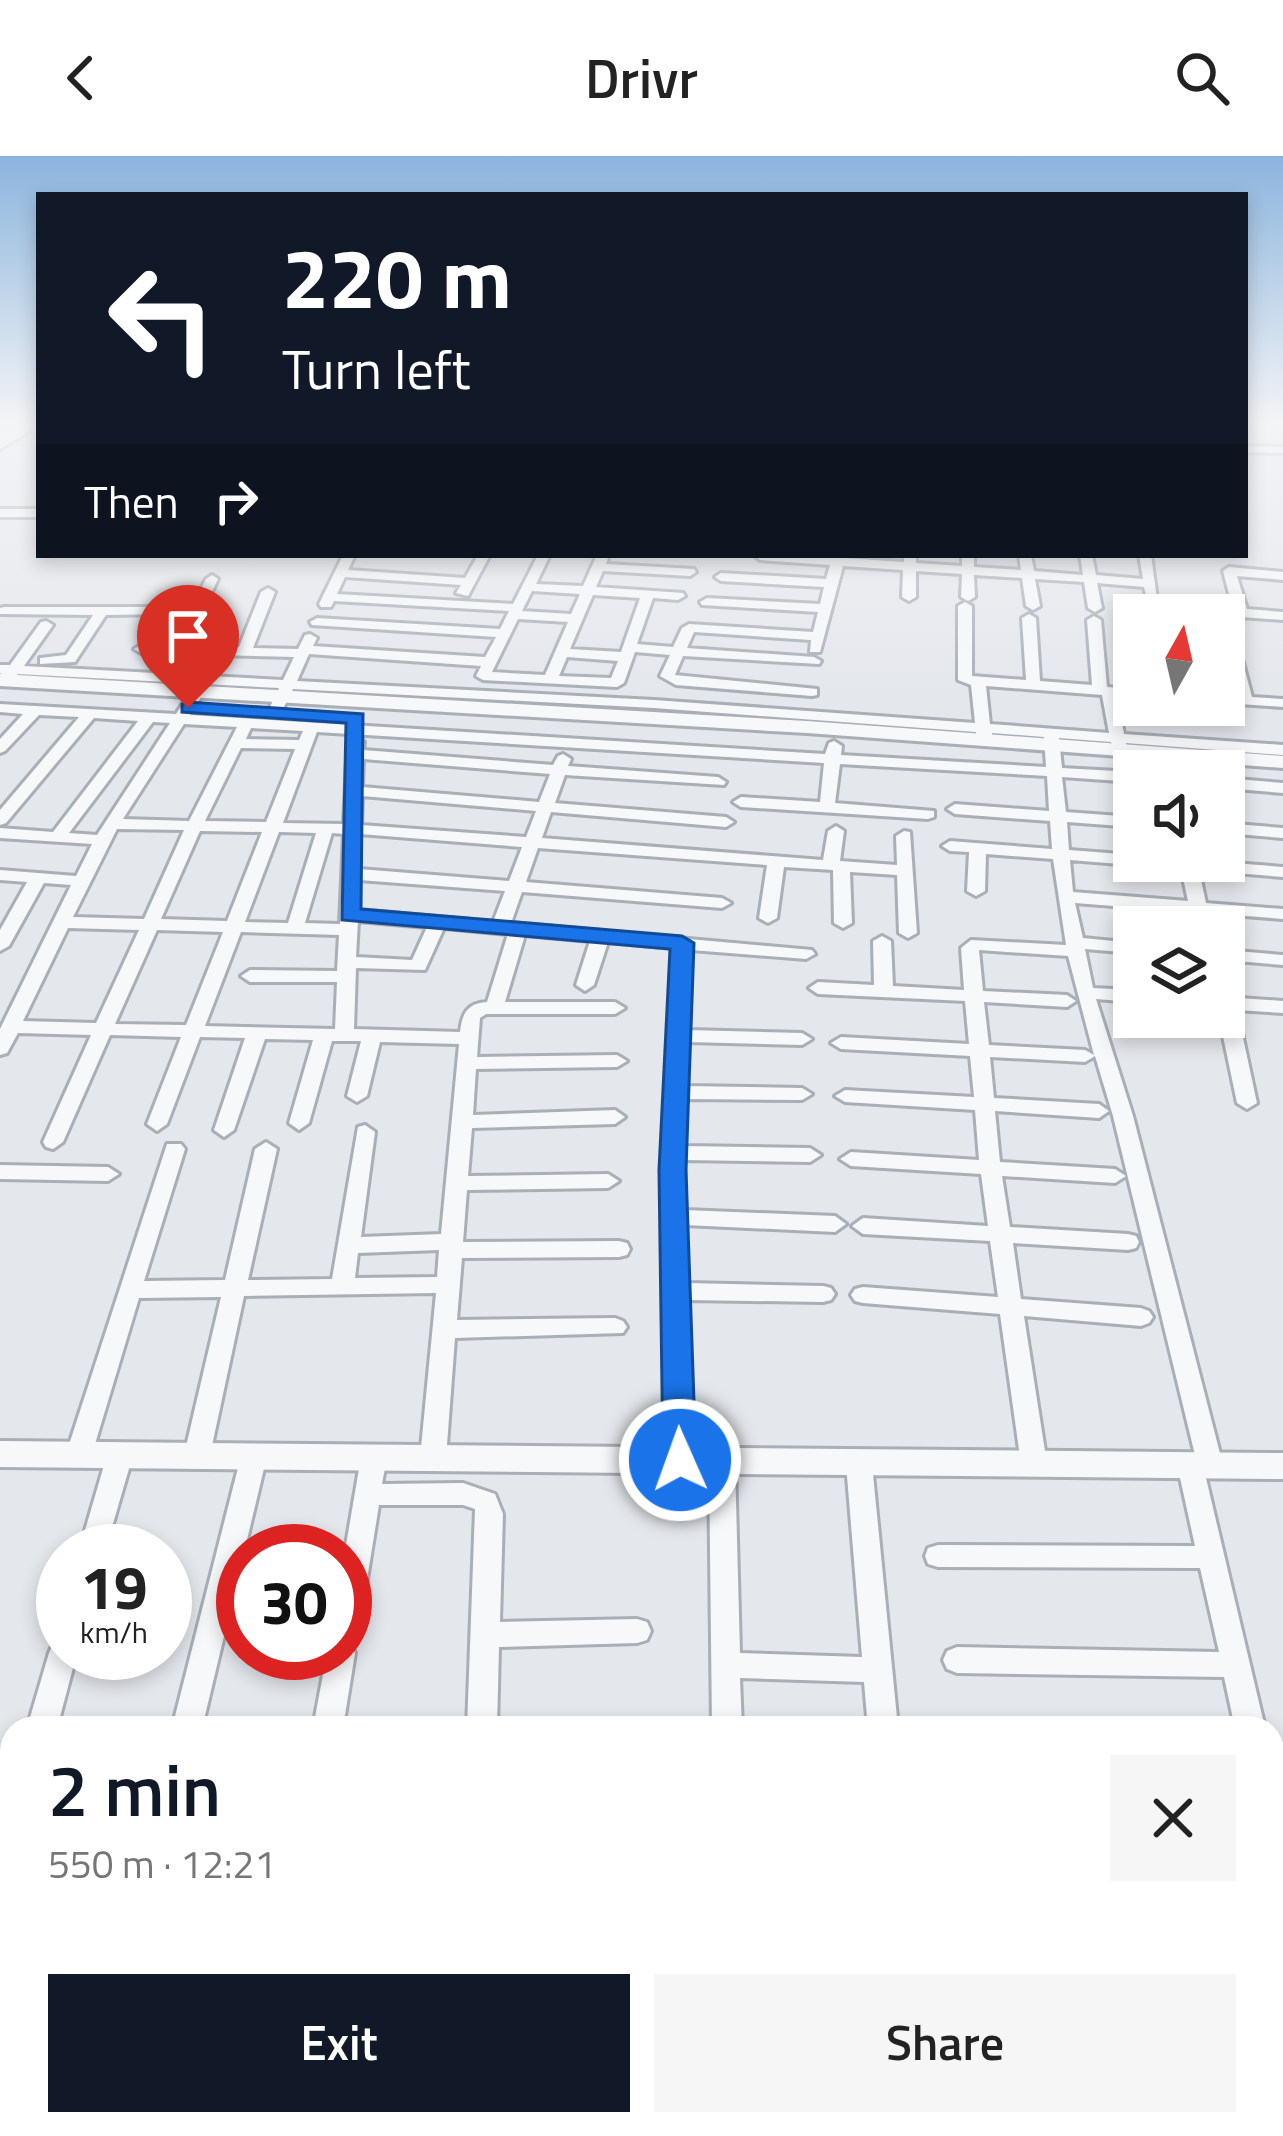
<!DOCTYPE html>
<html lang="en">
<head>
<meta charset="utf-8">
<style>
	:root { --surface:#fff; --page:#f6f6f6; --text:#222; --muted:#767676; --accent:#111827 }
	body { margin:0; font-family:"Titillium Web",sans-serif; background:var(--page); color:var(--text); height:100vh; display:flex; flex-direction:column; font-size:45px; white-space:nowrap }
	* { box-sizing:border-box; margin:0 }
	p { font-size:39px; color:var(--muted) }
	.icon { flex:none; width:66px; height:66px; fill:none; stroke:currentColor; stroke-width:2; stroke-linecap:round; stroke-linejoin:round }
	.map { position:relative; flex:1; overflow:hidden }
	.panel { position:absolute; left:0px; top:1560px; width:1284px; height:420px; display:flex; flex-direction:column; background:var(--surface); border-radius:36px 36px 0 0; box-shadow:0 6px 18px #0003 }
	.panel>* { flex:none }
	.hud { position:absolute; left:36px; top:36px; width:1212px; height:366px; border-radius:0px; box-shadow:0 6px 18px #0003; background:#111827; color:#fff; overflow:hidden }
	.needle { width:78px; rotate:8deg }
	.tools { position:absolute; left:1113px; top:438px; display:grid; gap:24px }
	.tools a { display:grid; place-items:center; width:132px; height:132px; border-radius:0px; background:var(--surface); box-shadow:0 6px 18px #0003; font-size:60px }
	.speed { position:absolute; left:36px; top:1368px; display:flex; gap:24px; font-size:60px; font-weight:700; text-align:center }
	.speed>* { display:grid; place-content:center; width:156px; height:156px; border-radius:50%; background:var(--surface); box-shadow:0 6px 18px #0003; line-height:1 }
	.speed small { font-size:30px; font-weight:400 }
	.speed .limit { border:18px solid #d22; background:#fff; color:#111 }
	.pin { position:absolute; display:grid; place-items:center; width:102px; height:102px; color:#fff; margin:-123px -51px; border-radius:50% 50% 50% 0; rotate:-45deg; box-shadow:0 0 12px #0007 }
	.pin .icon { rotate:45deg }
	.me { position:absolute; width:132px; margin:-66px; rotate:358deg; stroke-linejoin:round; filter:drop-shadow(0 0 9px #0008) }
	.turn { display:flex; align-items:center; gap:42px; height:252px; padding:0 48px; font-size:54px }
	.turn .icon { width:156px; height:156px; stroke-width:2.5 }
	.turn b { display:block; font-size:84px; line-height:102px }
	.then { display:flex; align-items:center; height:114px; padding:0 48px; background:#0003; gap:24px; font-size:45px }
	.round { display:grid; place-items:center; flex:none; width:126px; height:126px; border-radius:0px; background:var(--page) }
	.headline { display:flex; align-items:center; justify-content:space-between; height:204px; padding:0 48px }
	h1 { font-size:72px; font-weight:600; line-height:90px; color:var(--accent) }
	.cta { display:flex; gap:24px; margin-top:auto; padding:24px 48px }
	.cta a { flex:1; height:138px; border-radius:0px; background:var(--accent); color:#fff; font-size:48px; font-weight:600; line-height:138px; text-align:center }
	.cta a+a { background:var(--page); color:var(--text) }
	header { display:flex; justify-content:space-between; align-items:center; height:156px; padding:0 48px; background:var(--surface); font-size:54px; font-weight:600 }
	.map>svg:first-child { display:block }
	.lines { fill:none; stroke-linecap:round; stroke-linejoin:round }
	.minor-casing { stroke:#a9aeb7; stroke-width:6 }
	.tertiary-casing { stroke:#a9aeb7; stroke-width:6 }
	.secondary-casing { stroke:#a9aeb7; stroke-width:6 }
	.minor { fill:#f7f8fa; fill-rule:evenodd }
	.tertiary { fill:#f7f8fa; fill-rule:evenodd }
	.secondary { fill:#fff; fill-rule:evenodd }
	.route { fill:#1a73e8; stroke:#114b97; stroke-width:3 }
</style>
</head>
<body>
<header><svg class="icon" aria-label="back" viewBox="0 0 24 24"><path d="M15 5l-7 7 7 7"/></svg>Drivr<svg class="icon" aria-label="search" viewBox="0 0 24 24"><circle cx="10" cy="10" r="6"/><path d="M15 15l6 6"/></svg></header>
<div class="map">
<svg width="1283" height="1980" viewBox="0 0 1283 1980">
	<rect width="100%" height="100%" fill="#e4e7ec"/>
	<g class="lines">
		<g class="minor-casing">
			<path id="minor" d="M33 263H39V269L0 293V285Z
				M1245 290 1283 291V297L1245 296Z
				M0 353H39V361H0Z
				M343 399H355L348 414 465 422 478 399H490L468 440 456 437 461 429 345 421 337 438 513 448 538 399H550L536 428 583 430 597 399H609L606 408 694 413 696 416 690 420 603 415 596 431 683 437 685 440 678 444 653 442 637 488 673 491 682 472 689 468 813 476 818 456 702 449 700 446 707 442 820 448 824 431 721 425 715 421 721 417 826 423 830 409 760 404 754 399H845L844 402 904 406V399H916V407L962 410V399H974V411L1021 414 1019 399H1031L1034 415 1083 419 1080 399H1092L1096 419 1143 423 1139 399H1151L1157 443H1147L1144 431 1097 427 1102 452 1095 456 1088 452 1084 426 1035 423 1040 450 1033 454 1026 450 1022 422 974 419 975 441 968 445 961 441 962 418 916 415V441L909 445 902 441 903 414 843 410 820 496H810L811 484 694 476 687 492 814 501 821 505 819 508 683 500 675 519 817 533V539L812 540 676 529 660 520 670 499 635 496 624 527 617 531 483 524 476 520 481 510 309 498 297 525 654 544 975 567 971 529 958 524V450L965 446 972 450V520L1026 524 1022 462 1029 458 1036 462 1040 525 1092 529 1087 464 1094 460 1101 464 1107 531 1134 533V541L1117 540 1124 578 1283 589V599L1126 587 1128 594 1120 599 1115 597 1111 586 1059 582 1062 612 1134 616V626L1062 621 1066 656 1134 661V671L1067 666 1069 694 1134 699V705H1208L1283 711V721L1199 714 1206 747 1283 753V763L1208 757 1211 771H1193L1190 756 1075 747 1083 782 1134 787V797L1085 793 1093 832 1134 834V846L1096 843 1133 960 1223 1309 1219 1316 1205 1318 1265 1572H1235L1224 1521 957 1517 947 1513 943 1504 947 1495 957 1491 1219 1496 1200 1412 938 1411 928 1408 925 1400 928 1392 938 1389 1195 1390 1177 1308 1181 1301 1195 1299 1113 960 1095 900 1085 906 990 901 994 942 1099 948 1109 955 1099 962 995 955 1000 1006 1115 1013 1126 1020 1115 1027 1002 1020 1010 1071 1128 1078 1136 1080 1139 1086 1136 1092 1128 1094 1013 1087 1021 1143 1141 1152 1149 1155 1153 1161 1149 1167 1141 1170 1024 1160 1047 1308 1043 1315 1034 1318 1025 1315 1021 1308 1000 1158 863 1147 855 1145 851 1139 855 1133 863 1131 998 1141 990 1085 863 1078 852 1070 863 1062 988 1070 981 1018 851 1010 840 1003 851 996 979 1004 975 954 845 946 835 940 845 934 974 941 970 900 841 893 831 887 841 881 969 888 965 845 818 838 809 832 818 826 874 829 873 785 882 780 891 785 893 830 964 834 961 792 971 784 1066 789 1053 703 986 698 985 735 976 740 967 735 969 696 950 695 942 690 950 685 1052 693 1050 665 955 658 947 653 955 648 1049 655 1047 620 840 608 835 647 934 655V661L928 663 741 651 733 646 741 641 820 646 824 607 317 576 283 667 344 668 348 586 356 581 364 586 363 594 553 609 558 600 563 598 571 603 568 610 718 621 726 626 724 629 565 619 555 647 726 661 734 666 726 671 551 656 542 682 823 704 828 675 836 670 844 675 840 705 897 709 896 680 904 675 910 676 917 777 908 782 899 777 897 719 850 716 852 767 843 772 834 767 833 714 784 711 777 762 768 767 759 762 767 709 538 692 526 726 722 742 731 747 722 752 522 736 511 767 812 794 815 798 806 803 691 794 688 874 802 877 812 883 802 889 688 886 686 930 802 932 812 938 802 944 686 943 684 990 810 992 821 999 810 1006 684 1004 685 1054 835 1060 846 1068 835 1076 685 1069 687 1127 823 1130 831 1132 835 1138 831 1144 823 1146 688 1144 693 1304 689 1311 680 1314 671 1311 667 1304 662 1014 673 792 608 786 594 829 585 835 576 829 590 785 525 779 505 846H615L625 852 615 858H486L480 862 477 901 617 899 627 905 617 911 476 913 473 959 615 954 625 961 615 968 472 972 468 1020 608 1018 619 1025 608 1032 467 1034 463 1086 619 1085 627 1087 630 1093 627 1099 619 1101 462 1102 457 1164 615 1162 623 1165 627 1171 623 1177 455 1182 446 1302 442 1309 433 1312 424 1309 420 1302 436 1137 244 1140 210 1299 206 1306 197 1309 188 1306 184 1299 221 1141 139 1142 92 1298 88 1305 79 1308 70 1305 66 1298 167 988H181L185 993 144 1125 225 1124 255 993 266 986 277 993 248 1124 332 1123 358 971 365 969 375 976 361 1081 441 1078 459 888 380 886 367 940 357 946 347 940 361 885H332L309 967 299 974 289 967 313 884 265 883 234 974 224 981 214 974 245 882 200 881 167 968 157 975 147 968 181 881 110 879 63 986 53 993 46 991 43 986 91 879 18 877 7 897 0 899V873L71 729 44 727 9 790 0 795V774L27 726 0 724V714L76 720 92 688 0 682V672L53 676 138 565 94 562 6 667 0 669V654L79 561 39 559 5 595 0 597V583L23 558 0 556V548L176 558 193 532 198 531 205 535 190 559 825 598 829 587 834 585 842 590 841 599 1046 611 1044 581 992 577 993 585 985 590 977 585 976 576 654 552 293 533 281 557 274 561 267 557 279 532 18 518 10 523 0 517V509H10L41 466 46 465 53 469 24 510 283 524 294 501 141 497 134 493 141 489 172 490 206 423 212 419 218 423 186 490 239 491 261 436 268 432 275 436 253 492 298 493 305 479 310 478 317 482 313 490 485 501 496 481 312 469 310 466 317 462 500 473 509 455 334 445 331 451H321L319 448ZM532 435 580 438 571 458 522 455ZM593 439 640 442 621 496 570 493ZM518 463 568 466 545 519 492 516ZM567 501 618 505 611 522 559 520ZM986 530 1102 539 1109 577 990 568ZM153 566 170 567 97 679 69 677ZM184 568 237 571 189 665 123 663ZM251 572 303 575 299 584 246 583ZM241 592 295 593 266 666 205 665ZM363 603 550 618 539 646 362 631ZM362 640 536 655 526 681 361 669ZM117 673 184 674 144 763 73 761ZM200 675 262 676 227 765 161 763ZM279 676 316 677 288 767 245 766ZM332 677 344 678 340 768 305 767ZM360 678 522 691 509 725 359 713ZM1070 704 1181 713 1188 745 1073 736ZM359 724 505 735 493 766 358 754ZM358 765 427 771 412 804 356 801ZM68 772 139 774 96 867 23 865ZM444 772 508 778 487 846C467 847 462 858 460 876L354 873 356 812 425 814ZM157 774 223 776 186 869 115 868ZM241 776 339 779 337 815 250 814 241 820 250 826H337L335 873 205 870ZM979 794 1068 800 1094 899 1085 894 989 889 984 846 1067 851 1076 845 1067 839 983 835ZM439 1094 437 1121 355 1122 358 1097Z
				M1229 411 1283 416V424L1237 420 1247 453 1283 456V464L1241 461 1236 460 1233 452 1227 455 1153 452 1146 448 1153 444 1232 449 1223 415Z
				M164 451 169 452V458L106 459 75 506 40 508V502L66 499 93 459 0 458V452L4 451Z
				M1224 461 1232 465 1252 541 1283 543V551L1224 547V539L1238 540 1224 487Z
				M1224 622 1283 627V637L1224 632Z
				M1224 667 1283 672V682L1224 677Z
				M1224 794 1283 799V809L1224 804Z
				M1224 841 1283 845V857L1237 854 1257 947 1247 953 1237 947 1219 861H1224Z
				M0 1009 108 1011 119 1018 108 1025 0 1023Z
				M120 1289 129 1292 133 1299 105 1395H79L107 1299 111 1292Z
				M254 1290 263 1293 267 1300 202 1572H172L241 1300 245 1293Z
				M374 1291 383 1294 387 1301 382 1328 463 1327 495 1338 503 1358 500 1466 637 1463 647 1466 651 1475 647 1484 637 1487 499 1491 497 1572H467L475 1353 463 1349H379L359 1473 355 1482 345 1485V1395L361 1301 365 1294Z
				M722 1297 731 1300 735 1307 740 1497 862 1501 846 1308 850 1301 859 1298 868 1301 872 1308 898 1572H868L864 1526 740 1522 742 1572H712L709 1307 713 1300Z
				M63 1484V1497H77L57 1572H27L49 1497 53 1488Z
				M345 1486 351 1488 355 1497 343 1572H313L327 1497H345Z
				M0 1600H12V1628H0Z
				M1272 1651 1283 1656V1728L1272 1724Z
				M1272 1757 1283 1758V1790L1272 1789Z
				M9 1810 12 1812V1871L0 1876V1814Z
				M1272 1918H1283V1952H1272Z
				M112 1968H148L145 1980H109Z
				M275 1968H311L309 1980H273Z
				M419 1968H455L454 1980H418Z"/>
		</g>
		<g class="tertiary-casing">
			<path id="tertiary" d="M0 518 807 565 1283 600V612L807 577 0 530Z
				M0 1285 1283 1297V1323L0 1311Z"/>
		</g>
		<g class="secondary-casing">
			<path id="secondary" d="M17 263H35L0 286V274Z"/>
		</g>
		<use href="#minor" class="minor"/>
		<use href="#tertiary" class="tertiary"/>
		<use href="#secondary" class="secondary"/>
	</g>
	<linearGradient id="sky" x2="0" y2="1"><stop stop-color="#8bb4dd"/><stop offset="0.49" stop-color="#f3f4f6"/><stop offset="1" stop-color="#f3f4f6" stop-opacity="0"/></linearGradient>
	<rect width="1283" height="541" fill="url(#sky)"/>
	<path class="route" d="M188 546 363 558 361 753 682 780 694 787 686 1014 696 1304 692 1313 680 1317 668 1313 663 1304 659 1014 670 793 342 764 346 567 182 556V548Z"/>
</svg>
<div class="tools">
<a><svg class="needle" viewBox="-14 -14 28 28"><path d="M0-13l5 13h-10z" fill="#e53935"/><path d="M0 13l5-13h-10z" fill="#767676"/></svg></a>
<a><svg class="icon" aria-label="sound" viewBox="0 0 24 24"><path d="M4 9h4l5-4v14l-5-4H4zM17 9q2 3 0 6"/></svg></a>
<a><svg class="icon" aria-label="layers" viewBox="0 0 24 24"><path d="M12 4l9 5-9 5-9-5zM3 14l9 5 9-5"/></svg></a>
</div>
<div class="speed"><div>19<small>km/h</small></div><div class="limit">30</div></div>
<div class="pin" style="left:188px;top:552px;background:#d93025"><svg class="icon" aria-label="arrive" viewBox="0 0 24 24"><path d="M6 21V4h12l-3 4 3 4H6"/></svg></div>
<svg class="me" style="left:680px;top:1304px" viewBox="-20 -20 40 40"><circle r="17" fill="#1a73e8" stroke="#fff" stroke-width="3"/><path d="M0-11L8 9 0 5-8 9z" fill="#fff"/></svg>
<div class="hud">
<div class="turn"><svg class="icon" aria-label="left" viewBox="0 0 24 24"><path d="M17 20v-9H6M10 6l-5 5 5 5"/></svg><div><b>220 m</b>Turn left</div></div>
<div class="then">Then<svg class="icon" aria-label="right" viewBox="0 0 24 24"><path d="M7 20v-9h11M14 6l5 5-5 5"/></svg></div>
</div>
<section class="panel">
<div class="headline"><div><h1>2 min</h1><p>550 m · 12:21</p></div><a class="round"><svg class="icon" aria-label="close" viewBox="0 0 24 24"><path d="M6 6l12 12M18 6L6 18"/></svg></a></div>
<div class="cta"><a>Exit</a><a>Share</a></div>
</section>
</div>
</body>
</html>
